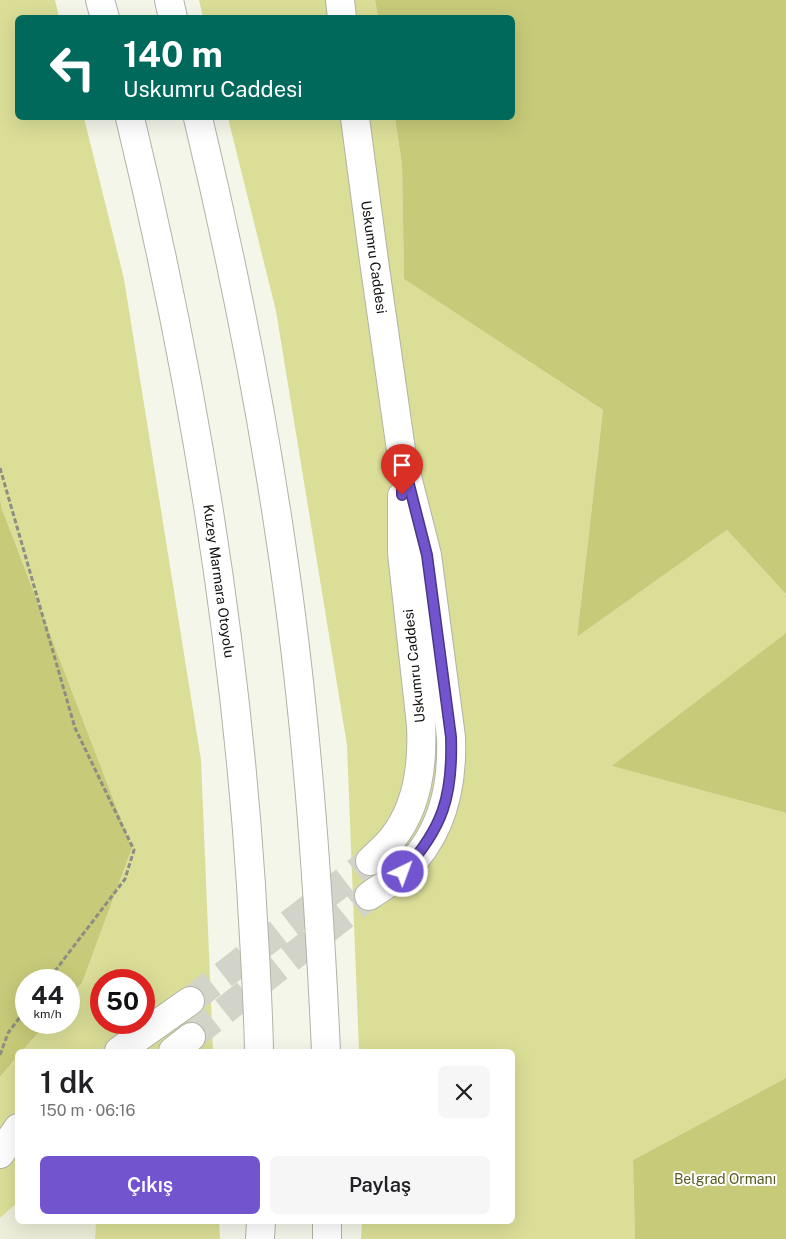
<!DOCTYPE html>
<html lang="tr">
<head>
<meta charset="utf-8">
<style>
	:root { --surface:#fff; --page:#f6f6f6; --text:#202124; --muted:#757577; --accent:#7254ce }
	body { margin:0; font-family:"Public Sans",sans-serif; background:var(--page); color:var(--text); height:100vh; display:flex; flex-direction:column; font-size:19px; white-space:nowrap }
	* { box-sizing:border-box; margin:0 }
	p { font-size:16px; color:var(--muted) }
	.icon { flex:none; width:28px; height:28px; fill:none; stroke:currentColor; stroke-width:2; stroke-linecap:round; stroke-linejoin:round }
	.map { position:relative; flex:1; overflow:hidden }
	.details { position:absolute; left:15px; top:1049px; width:500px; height:175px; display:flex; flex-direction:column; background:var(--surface); border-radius:8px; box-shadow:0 5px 20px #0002 }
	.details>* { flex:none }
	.guide { position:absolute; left:15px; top:15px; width:500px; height:105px; border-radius:8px; box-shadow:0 5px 20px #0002; background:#00695c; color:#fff; overflow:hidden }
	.speed { position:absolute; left:15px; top:969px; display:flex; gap:10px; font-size:25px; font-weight:700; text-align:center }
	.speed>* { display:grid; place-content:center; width:65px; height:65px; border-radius:50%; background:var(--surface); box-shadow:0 5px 20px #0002; line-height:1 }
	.speed small { font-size:12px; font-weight:400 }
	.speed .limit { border:8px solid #d22; background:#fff; color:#111 }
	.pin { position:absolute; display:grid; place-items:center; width:42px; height:42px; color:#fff; margin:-51px -21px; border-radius:50% 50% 50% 0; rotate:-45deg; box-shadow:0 0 5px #0007 }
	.pin .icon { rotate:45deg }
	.me { position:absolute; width:55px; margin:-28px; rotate:42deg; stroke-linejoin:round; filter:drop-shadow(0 0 4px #0008) }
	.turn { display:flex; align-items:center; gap:18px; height:105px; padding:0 25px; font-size:22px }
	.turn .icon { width:65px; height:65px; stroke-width:2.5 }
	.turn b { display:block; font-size:35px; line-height:42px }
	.round { display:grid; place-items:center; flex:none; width:52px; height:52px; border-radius:8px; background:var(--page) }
	.overview { display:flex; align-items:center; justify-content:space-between; height:85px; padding:0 25px }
	h1 { font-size:30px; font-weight:600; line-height:38px }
	.primary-button { display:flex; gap:10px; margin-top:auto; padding:10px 25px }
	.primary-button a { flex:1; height:58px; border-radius:8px; background:var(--accent); color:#fff; font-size:20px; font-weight:600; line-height:58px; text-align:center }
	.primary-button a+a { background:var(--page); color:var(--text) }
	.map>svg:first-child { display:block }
	.built { fill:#eceed9 }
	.green { fill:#dade97; fill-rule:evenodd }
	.forest { fill:#c7ca78 }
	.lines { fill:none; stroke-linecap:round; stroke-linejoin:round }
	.secondary-tunnel { stroke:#d3d4c9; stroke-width:28; stroke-dasharray:28 14; stroke-linecap:butt }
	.secondary-casing { stroke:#b2b3a7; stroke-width:30 }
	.motorway-casing { stroke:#b2b3a7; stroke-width:30 }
	.path { stroke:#8c8d84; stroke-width:3; stroke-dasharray:5 2.5; stroke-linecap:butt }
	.secondary { stroke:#fff; stroke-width:28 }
	.motorway { stroke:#fff; stroke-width:28 }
	.route-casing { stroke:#4a3786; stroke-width:12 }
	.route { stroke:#7254ce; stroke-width:9 }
	.labels { text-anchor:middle; stroke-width:4; stroke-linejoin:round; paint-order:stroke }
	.street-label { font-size:14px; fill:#11120d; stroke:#fff }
	.park-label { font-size:14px; fill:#585a1e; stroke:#fff }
</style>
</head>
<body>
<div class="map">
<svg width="786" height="1239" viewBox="0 0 786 1239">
	<rect width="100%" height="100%" fill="#f5f6ea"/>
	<path class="built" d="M17 1203 18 1221H96L95 1239H0V1218Z"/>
	<path class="green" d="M0 0H55L59 17 18 18V118H84L124 279 201 760 213 1051H22L47 1023 69 1022V998L82 983 132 848 2 509 0 499ZM101 980H144V1022H101Z
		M199 0H375L378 17H203Z
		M228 118H395L402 165 404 279 603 410 577 637 727 530 786 594V633L613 766 786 813V1078L633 1160 635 1239H361L362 1221H512V1051H359L347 745 276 311Z
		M17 1057V1203L0 1218V1077Z
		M96 1221H219L220 1239H95Z"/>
	<path class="forest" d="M375 0H786V594L727 530 577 637 603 410 404 279 402 165 395 118H512V18L378 17Z
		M0 499 2 509 132 848 82 983 69 998V980H26V1022L47 1023 22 1051H18L17 1057 0 1077Z
		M786 633V813L612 766Z
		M786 1078V1239H635L633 1160Z"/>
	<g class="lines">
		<path class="secondary-tunnel" d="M190 1001 370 861
			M191 1037 369 896"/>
		<g class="secondary-casing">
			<path id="secondary" d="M340 0 342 18
				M355 118 374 261 402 457 427 555 451 737C453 788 442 835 404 871 394 881 380 888 369 896
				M370 861C377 854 386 847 392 839 418 807 423 765 421 725L402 553V496
				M119 1051 190 1001
				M173 1051 191 1037
				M0 1154 18 1128"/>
		</g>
		<g class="motorway-casing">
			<path id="motorway" d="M100 0 105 18
				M169 0 173 18
				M130 118C191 370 234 626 251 885 254 941 258 996 259 1051
				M198 118C231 256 259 395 280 536 306 707 318 879 326 1051
				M260 1239 261 1221
				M327 1239V1221"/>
		</g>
		<path class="path" d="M0 468 75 728 134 850 125 879 48 980
			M0 1055 8 1033 26 1009"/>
		<use href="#secondary" class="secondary"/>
		<use href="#motorway" class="motorway"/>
	</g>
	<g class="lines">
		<g class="route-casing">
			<path id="route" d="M402 495V457L427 555 451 737C453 796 443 828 403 872"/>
		</g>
		<use href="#route" class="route"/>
	</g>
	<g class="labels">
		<g class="street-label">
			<text transform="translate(374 257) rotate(82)" y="5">Uskumru Caddesi</text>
			<text transform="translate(219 581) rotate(82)" y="5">Kuzey Marmara Otoyolu</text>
			<text transform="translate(414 666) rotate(-96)" y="5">Uskumru Caddesi</text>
		</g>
		<g class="park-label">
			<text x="725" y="1184">Belgrad Ormanı</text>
		</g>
	</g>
</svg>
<div class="speed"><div>44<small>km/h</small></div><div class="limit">50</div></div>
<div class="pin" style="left:402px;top:495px;background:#d93025"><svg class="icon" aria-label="arrive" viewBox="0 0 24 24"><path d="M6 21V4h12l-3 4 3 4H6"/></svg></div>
<svg class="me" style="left:403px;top:872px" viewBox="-20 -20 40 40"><circle r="17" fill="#7254ce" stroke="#fff" stroke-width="3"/><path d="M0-11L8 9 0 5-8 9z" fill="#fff"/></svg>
<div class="guide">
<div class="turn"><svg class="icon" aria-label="left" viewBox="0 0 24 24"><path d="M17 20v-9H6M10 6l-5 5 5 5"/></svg><div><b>140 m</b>Uskumru Caddesi</div></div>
</div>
<section class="details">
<div class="overview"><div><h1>1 dk</h1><p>150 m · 06:16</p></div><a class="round"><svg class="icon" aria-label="close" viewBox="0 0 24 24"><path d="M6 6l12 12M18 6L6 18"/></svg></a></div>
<div class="primary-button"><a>Çıkış</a><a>Paylaş</a></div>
</section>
</div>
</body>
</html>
